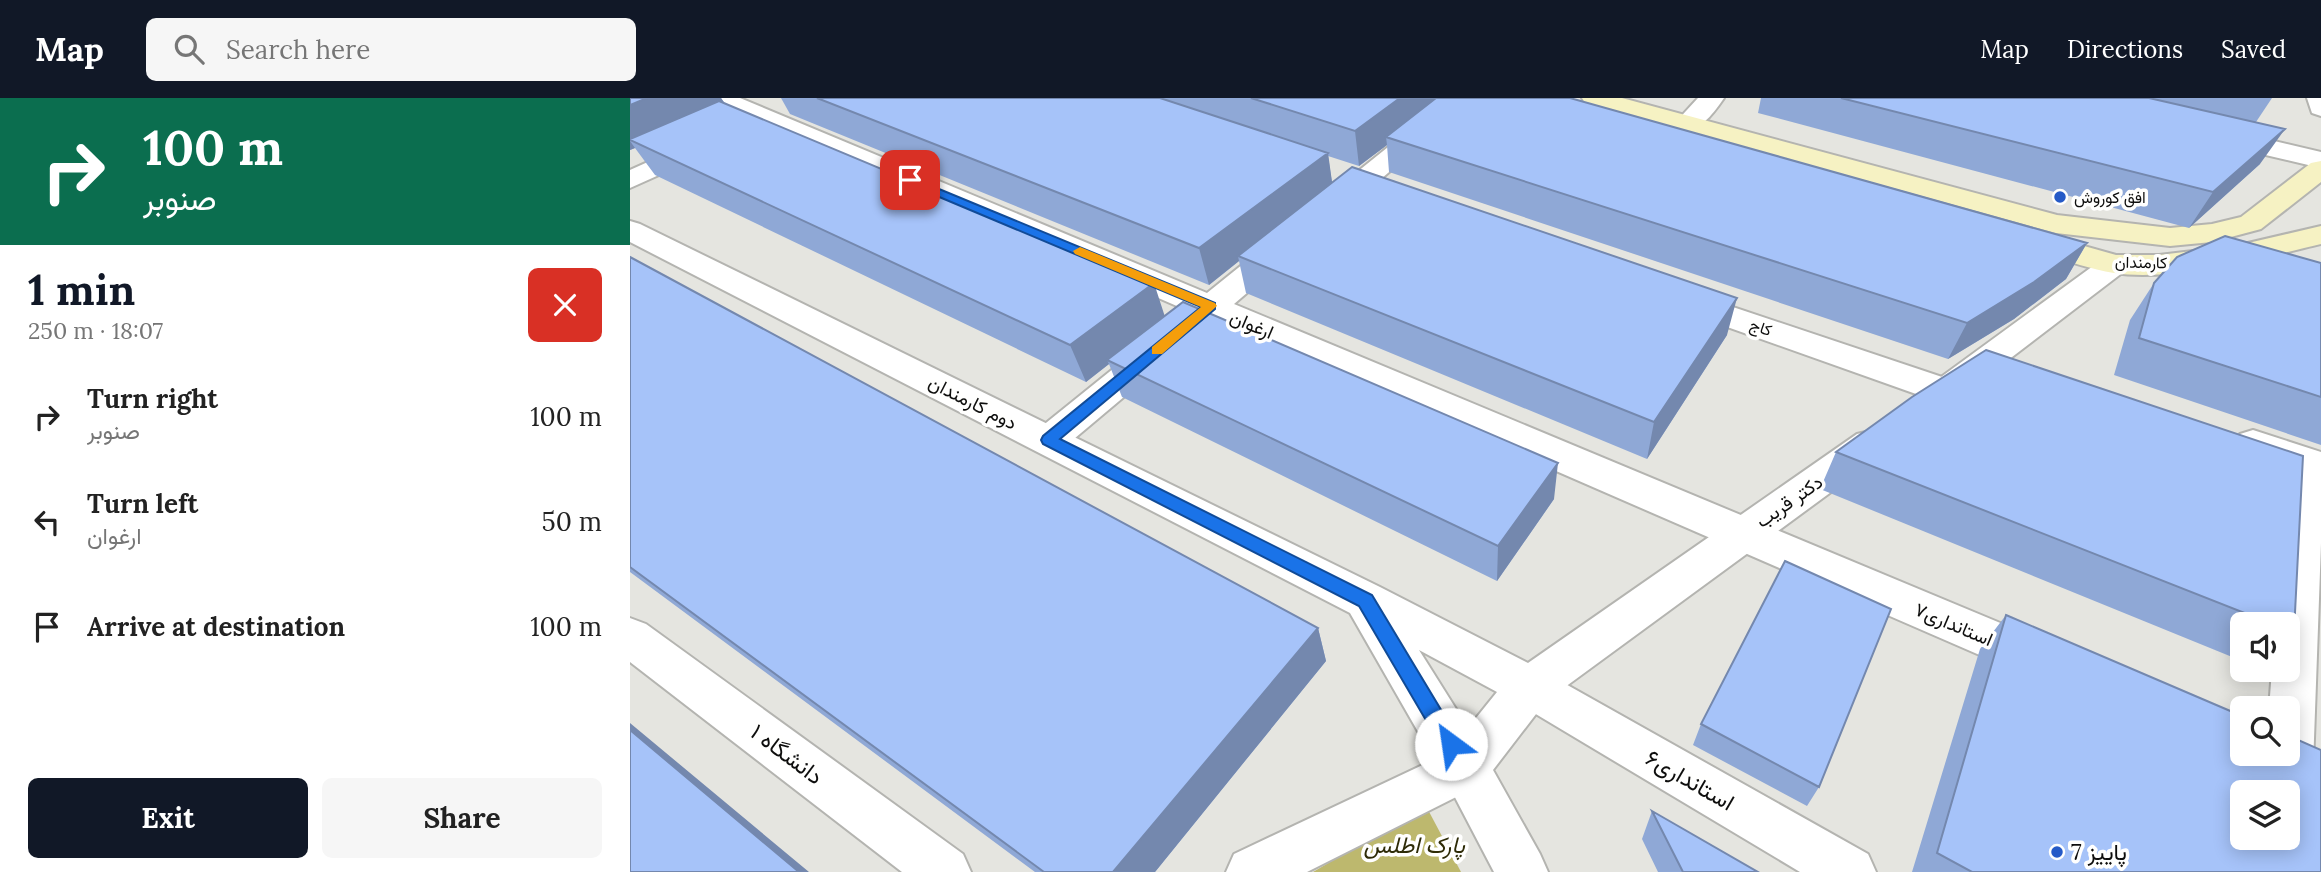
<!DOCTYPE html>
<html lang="en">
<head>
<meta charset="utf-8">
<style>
	:root { --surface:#fff; --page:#f6f6f6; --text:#222; --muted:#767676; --accent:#111827 }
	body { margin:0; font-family:Lora,Vazirmatn,serif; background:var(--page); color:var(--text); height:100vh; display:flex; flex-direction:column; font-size:26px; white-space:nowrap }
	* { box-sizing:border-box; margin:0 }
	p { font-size:23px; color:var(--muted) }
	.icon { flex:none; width:38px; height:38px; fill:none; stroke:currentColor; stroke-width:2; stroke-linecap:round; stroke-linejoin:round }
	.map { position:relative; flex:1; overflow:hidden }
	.drawer { display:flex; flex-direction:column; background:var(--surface); width:630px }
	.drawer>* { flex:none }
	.guide { background:#0b6e4f; color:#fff; overflow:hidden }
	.fabs { position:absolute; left:1600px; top:514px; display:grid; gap:14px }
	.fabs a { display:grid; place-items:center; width:70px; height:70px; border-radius:10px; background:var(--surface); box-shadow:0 4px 18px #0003; font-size:35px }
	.pin { position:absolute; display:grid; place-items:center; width:60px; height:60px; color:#fff; margin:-30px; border-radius:14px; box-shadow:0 4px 10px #0006 }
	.me { position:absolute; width:77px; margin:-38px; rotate:329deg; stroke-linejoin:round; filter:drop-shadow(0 0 5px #0008) }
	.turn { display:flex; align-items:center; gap:24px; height:147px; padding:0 28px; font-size:32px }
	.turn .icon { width:91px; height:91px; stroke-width:2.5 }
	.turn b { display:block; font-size:49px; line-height:60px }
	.round { display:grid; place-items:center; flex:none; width:74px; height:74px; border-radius:10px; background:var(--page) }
	.headline { display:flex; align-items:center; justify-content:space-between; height:119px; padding:0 28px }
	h1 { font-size:42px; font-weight:800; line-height:52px; color:var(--accent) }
	.action { display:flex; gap:14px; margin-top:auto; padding:14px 28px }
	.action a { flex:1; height:80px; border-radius:10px; background:var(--accent); color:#fff; font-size:28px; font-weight:800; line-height:80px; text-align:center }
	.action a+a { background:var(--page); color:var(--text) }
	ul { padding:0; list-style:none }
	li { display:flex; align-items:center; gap:21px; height:105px; padding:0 28px }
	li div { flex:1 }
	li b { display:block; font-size:26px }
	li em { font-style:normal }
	header { display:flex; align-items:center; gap:42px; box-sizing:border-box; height:98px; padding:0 35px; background:var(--accent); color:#fff }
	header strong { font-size:33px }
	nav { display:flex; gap:38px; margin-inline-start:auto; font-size:24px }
	.search { width:490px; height:63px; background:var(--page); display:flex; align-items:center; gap:18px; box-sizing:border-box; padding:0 24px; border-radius:10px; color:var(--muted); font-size:26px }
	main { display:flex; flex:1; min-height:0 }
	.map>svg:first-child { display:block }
	.green { fill:#bdb86e }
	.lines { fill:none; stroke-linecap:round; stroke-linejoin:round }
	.minor-casing { stroke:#b4b4b0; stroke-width:4 }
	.tertiary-casing { stroke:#b4b4b0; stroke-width:4 }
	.secondary-casing { stroke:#b4b4b0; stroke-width:4 }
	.minor { fill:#fff; fill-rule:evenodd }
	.tertiary { fill:#fff; fill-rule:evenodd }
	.secondary { fill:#f6f2c3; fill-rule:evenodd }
	.wall { fill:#8fa8d6 }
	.shaded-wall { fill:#7488ae }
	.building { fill:#a6c3f9; stroke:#7488ae; stroke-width:2; fill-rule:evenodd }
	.route { fill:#1a73e8; stroke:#114b97; stroke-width:2 }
	.slow { fill:#f59e0b }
	.poi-dot { fill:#255ac7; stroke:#fffffe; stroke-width:2.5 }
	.labels { text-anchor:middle; stroke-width:7; stroke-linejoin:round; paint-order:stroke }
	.far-poi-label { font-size:16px; fill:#0e0e0d; stroke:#fffffe; text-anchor:start }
	.far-street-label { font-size:16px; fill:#0e0e0d; stroke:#fffffe }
	.street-label { font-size:19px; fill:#0e0e0d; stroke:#fffffe }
	.near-street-label { font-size:23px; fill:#0e0e0d; stroke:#fffffe }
	.near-park-label { font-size:23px; font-style:italic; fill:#2e2b07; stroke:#fffffe }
	.near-poi-label { font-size:23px; fill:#0e0e0d; stroke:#fffffe; text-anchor:start }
</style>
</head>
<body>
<header>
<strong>Map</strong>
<div class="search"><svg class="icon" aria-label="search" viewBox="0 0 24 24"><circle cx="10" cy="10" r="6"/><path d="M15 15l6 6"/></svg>Search here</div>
<nav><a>Map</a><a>Directions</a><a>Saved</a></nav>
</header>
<main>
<section class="drawer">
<div class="guide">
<div class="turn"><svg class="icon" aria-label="right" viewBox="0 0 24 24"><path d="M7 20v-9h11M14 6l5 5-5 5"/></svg><div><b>100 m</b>صنوبر</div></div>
</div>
<div class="headline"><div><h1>1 min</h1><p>250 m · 18:07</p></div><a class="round" style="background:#d93025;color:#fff"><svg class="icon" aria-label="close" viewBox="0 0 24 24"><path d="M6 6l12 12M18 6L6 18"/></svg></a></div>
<ul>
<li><svg class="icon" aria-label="right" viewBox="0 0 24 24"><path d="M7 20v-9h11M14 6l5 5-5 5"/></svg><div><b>Turn right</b><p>صنوبر</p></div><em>100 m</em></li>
<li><svg class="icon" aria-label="left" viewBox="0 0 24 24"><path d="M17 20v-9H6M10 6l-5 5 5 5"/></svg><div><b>Turn left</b><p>ارغوان</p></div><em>50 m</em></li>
<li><svg class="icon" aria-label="arrive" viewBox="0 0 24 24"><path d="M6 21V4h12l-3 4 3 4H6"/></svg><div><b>Arrive at destination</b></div><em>100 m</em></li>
</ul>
<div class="action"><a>Exit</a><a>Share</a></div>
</section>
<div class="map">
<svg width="1691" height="774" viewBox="0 0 1691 774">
	<rect width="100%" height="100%" fill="#e5e5e0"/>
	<path class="green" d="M796 708 831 774H683Z"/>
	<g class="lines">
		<g class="minor-casing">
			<path id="minor" d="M77 0H110L577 195 644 141 655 138 666 141 670 147 666 153 604 206 1423 547 1429 561 1423 575 1407 581 1391 575 583 224 432 351 419 355 406 351 401 342 406 333 556 212 80 5Z
				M819 0H846L711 115 701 118 691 115 687 109 691 103Z
				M1068 0H1094C1083 16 1068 37 1048 31L1044 26Z
				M1589 30 1691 54V70L1580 44 1576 38 1580 32Z
				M69 41 78 43 82 49 78 55 0 90V72Z
				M1052 192 1327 284 1333 293 1327 302 1315 305 1303 302 1041 209 1036 202 1041 195Z
				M1623 332 1691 354V445L1683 669 1676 685 1659 692 1642 685 1635 669 1636 656H1657V611H1639L1642 572H1657V527H1645L1656 370 1610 354 1604 345 1610 336Z
				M0 520 16 526 333 756 341 774H272L0 564Z
				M900 569 916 575 1238 756 1246 774H1170L884 603 877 589 884 575Z
				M835 647 852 654 859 670 852 686 677 774H596L604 756Z"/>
		</g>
		<g class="tertiary-casing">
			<path id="tertiary" d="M1677 0H1691V18L1682 15Z
				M0 123 10 126 750 489 898 565 1227 336 1240 333 1253 336 1259 346 1253 356 916 603 863 672 910 756 918 774H864L818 686 720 515 0 144ZM789 552 867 594 838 630Z
				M1485 157 1496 160 1500 166 1496 172 1335 295 1323 299 1311 295 1306 287 1311 279 1474 160Z"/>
		</g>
		<g class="secondary-casing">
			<path id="secondary" d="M952 0H992L1427 117 1540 130 1582 126 1611 119 1681 65 1691 63V84L1631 131 1582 144 1540 148 1426 135 955 5Z
				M1691 128V146C1632 160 1543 184 1484 175 1453 170 1421 157 1390 148L1386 142 1390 136 1401 133 1486 157H1529L1605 148Z"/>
		</g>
		<use href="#minor" class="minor"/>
		<use href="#tertiary" class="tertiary"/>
		<use href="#secondary" class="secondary"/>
	</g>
	<path class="wall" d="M0 0H91L95 6 535 218 924 401 867 483 492 299 479 266 456 284 25 77 5 50 0 52Z
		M151 0H940L1457 145 1436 181 1384 221 1318 261 759 74 757 47 729 68 698 58 702 85 1097 237 1017 361 616 195 609 163 579 187 160 16Z
		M1131 0H1642L1626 24 1630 66 1559 130 1128 15Z
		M0 159 688 530 696 563 525 774H405L0 474Z
		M1691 165V347L1484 277 1500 222 1524 185Z
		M1356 252 1673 358 1664 534 1657 539V527H1612V563L1190 391 1206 354 1282 299Z
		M1376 517 1691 774H1282L1350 551Z
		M1071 626 1189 689 1177 708 1063 647Z
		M1022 713 1128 774H1028L1012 741Z"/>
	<path class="shaded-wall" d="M17 0H91L98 10 0 42V7Z
		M770 0H817L756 39 757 47 729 68 725 33Z
		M1655 31 1630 66 1559 130 1583 94Z
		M0 43 5 50 0 52Z
		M698 55 703 91 608 158 609 163 579 187 569 150Z
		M1457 145 1436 181 1384 221 1318 261 1337 225Z
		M524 185 536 222 477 262 479 266 456 284 440 247Z
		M1107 200 1097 237 1017 361 1024 324Z
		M928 365 924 401 867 483 868 448Z
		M688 530 696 563 525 774H483Z
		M0 625 179 774H169L0 632Z"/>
	<path class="building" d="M0 0H17L0 7Z
		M187 0H530L698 55 569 150Z
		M621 0H770L725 33Z
		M806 0H940L1457 145 1404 184 1337 225 756 39Z
		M1211 0H1519L1655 31 1583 94Z
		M89 3 524 185 440 247 0 42V41Z
		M722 69 1107 200 1024 324 608 158Z
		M1595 138 1691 165V299L1509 240 1524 185 1547 159Z
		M0 159 688 530 483 774H414L0 469Z
		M553 204 928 365 868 448 477 262Z
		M1356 252 1673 358 1664 534 1657 532V527H1645L1206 354 1282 299Z
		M1155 463 1261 511 1189 689 1071 626Z
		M1376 517 1612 618V656H1657V637L1691 652V774H1342L1307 755ZM1612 695H1657V740H1612Z
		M0 632 169 774H0Z
		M1022 713 1128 774H1053Z"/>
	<path class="route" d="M280 79 585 205V211L430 341 742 497 828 640 830 646 828 653 821 656 814 653 729 508 413 346 411 342 413 338 571 209 276 85V80Z"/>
	<path class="slow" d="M450 149 585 205 587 208 532 256H522V249L571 209 445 156 443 153Z"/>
	<g class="poi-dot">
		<circle cx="1430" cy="99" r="7"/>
		<circle cx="1427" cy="754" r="7"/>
	</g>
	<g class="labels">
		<g class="far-poi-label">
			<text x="1444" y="105">افق کوروش</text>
		</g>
		<g class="far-street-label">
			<text transform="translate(1511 164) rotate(1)" y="6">کارمندان</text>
			<text transform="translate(1131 229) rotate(19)" y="6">کاج</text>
		</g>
		<g class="street-label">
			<text transform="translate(622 226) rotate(23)" y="7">ارغوان</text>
			<text transform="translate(343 304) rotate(27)" y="7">دوم کارمندان</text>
			<text transform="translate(1159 403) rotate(-35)" y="7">دکتر قریب</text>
			<text transform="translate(1324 526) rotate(23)" y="7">استانداری۷</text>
		</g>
		<g class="near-street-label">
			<text transform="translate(157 656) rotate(37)" y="8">دانشگاه ۱</text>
			<text transform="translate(1060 682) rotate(30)" y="8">استانداری۶</text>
		</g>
		<g class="near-park-label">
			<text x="784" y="755">پارک اطلس</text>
		</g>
		<g class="near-poi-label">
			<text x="1441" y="762">پاییز 7</text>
		</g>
	</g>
</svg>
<div class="fabs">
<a><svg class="icon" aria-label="sound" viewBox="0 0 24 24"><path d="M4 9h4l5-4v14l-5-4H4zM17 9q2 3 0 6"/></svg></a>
<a><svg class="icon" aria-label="search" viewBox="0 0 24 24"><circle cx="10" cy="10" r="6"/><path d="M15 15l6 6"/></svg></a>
<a><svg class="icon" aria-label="layers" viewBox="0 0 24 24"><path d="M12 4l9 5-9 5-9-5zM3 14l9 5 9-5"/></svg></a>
</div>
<div class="pin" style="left:280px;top:82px;background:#d93025"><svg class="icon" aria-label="arrive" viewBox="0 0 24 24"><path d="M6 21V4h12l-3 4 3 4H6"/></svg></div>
<svg class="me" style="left:821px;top:646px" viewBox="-20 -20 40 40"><circle r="19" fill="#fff"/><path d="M0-13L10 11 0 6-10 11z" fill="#1a73e8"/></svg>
</div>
</main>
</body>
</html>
